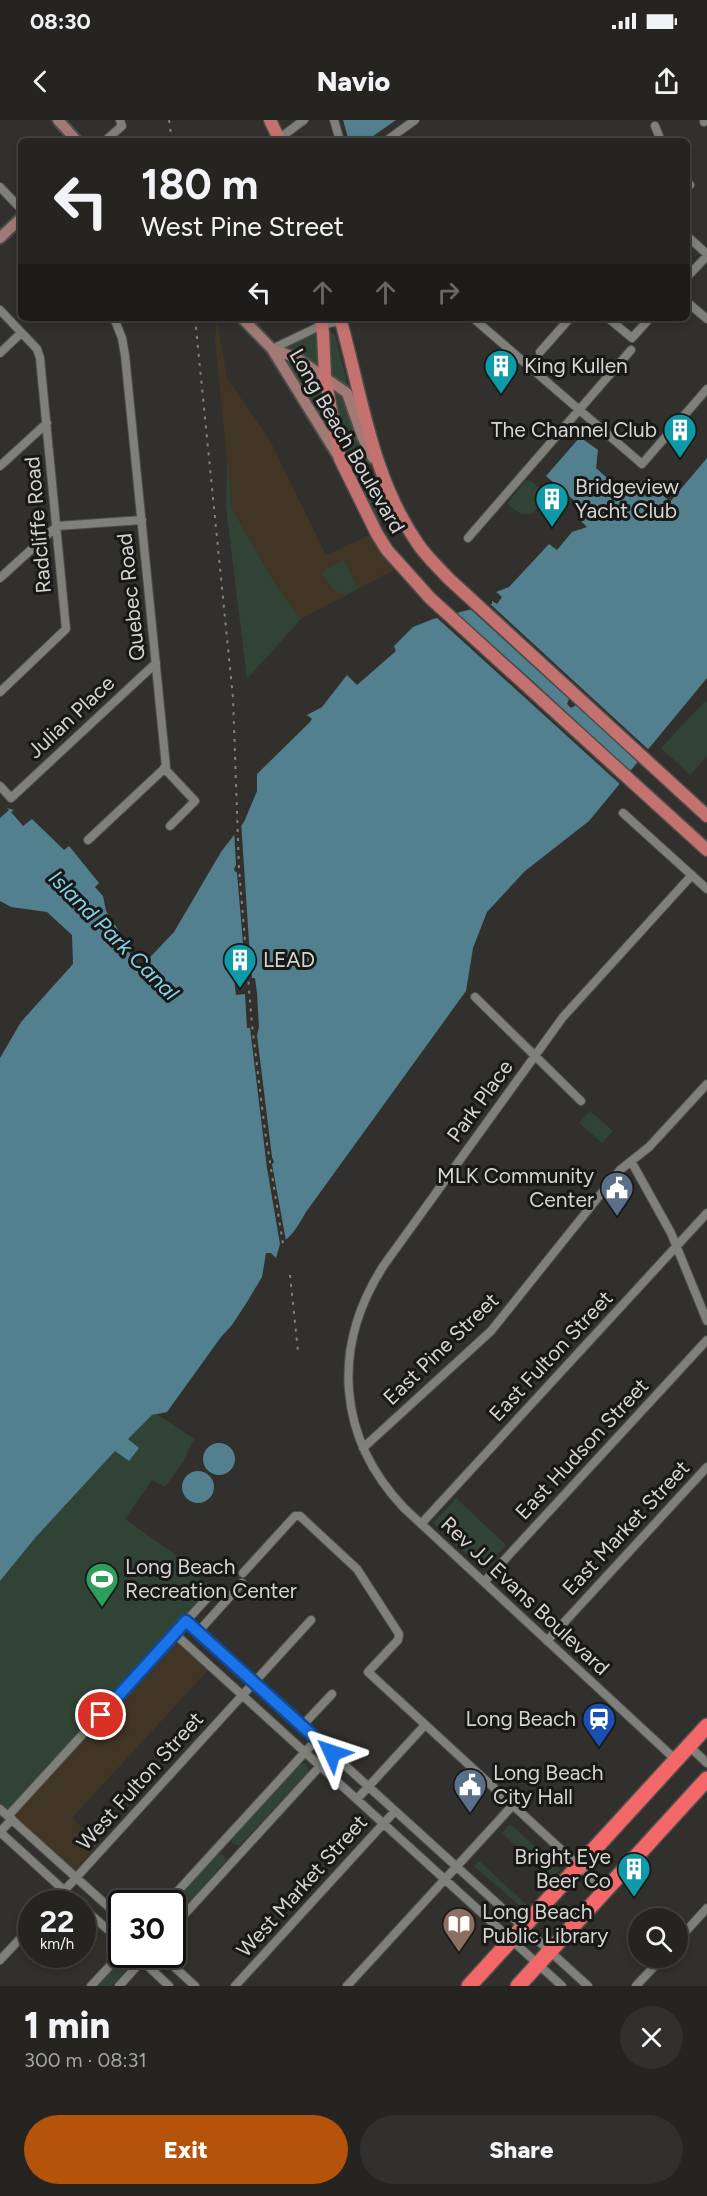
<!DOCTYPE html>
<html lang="en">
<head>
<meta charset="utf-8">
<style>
	:root { --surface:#252421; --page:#31302e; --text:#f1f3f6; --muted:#a3a4a5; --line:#42413f; --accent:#b45309 }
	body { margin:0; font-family:Figtree,sans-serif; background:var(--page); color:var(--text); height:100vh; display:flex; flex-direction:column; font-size:22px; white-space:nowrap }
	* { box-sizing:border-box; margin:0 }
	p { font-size:20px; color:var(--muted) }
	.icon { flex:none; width:33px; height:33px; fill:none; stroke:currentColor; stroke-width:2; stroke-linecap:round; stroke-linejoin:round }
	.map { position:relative; height:1866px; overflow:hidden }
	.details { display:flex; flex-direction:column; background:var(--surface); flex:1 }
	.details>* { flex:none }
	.top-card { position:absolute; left:18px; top:18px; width:672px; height:183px; border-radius:9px; box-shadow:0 3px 9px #0003,0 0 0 2px var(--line); background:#252421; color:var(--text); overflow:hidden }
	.fabs { position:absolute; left:628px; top:1788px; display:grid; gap:12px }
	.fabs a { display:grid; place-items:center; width:60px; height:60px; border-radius:50%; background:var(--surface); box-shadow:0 3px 9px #0003,0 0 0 2px var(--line); font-size:30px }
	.speed { position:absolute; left:18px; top:1770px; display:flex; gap:12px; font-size:30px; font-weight:700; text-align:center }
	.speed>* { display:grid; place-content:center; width:78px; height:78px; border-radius:50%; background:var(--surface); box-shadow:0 3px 9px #0003,0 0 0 2px var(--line); line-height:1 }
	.speed small { font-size:15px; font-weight:400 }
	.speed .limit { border:3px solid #111; border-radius:9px; background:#fff; color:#111 }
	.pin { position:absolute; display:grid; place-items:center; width:51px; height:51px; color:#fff; margin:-26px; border:3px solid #fff; border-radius:50%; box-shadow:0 2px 6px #0007 }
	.me { position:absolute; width:66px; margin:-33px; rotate:312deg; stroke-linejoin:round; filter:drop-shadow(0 0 4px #0008) }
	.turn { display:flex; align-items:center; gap:21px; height:126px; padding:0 24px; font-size:27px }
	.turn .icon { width:78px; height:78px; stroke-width:2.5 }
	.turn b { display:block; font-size:42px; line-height:51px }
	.lanes { display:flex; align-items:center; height:57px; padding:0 24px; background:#0003; justify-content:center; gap:30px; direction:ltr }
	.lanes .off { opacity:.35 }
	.round { display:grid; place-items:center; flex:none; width:63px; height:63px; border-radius:32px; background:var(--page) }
	.headline { display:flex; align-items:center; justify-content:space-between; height:102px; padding:0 24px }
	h1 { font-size:36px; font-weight:800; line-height:45px }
	.primary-button { display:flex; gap:12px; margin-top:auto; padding:12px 24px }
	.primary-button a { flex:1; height:69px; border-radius:36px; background:var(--accent); color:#fff; font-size:24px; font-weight:800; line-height:69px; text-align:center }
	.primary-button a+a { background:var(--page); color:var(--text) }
	.status { display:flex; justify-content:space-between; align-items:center; height:42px; padding:0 30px; background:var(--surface); direction:ltr }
	.status svg { height:16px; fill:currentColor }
	header { display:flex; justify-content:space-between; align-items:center; height:78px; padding:0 24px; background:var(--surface); font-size:27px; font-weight:800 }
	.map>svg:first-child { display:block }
	.industrial { fill:#413526 }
	.green { fill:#314335 }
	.water { fill:#52808f }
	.pier { fill:#31302c }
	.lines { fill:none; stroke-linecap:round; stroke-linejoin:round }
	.street-casing { stroke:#4d4d4a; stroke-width:10 }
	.secondary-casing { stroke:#4d4d4a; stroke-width:14 }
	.primary-casing { stroke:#4d4d4a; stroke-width:15 }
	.highway-casing { stroke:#4d4d4a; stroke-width:18 }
	.street { stroke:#80807b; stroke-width:8 }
	.secondary { stroke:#a27975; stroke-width:10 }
	.primary { stroke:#c47270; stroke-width:12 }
	.highway { stroke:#f26868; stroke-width:15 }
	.rail { stroke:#81817e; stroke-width:2; stroke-dasharray:3 6; stroke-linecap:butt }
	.route-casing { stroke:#114b97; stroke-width:15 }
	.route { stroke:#1a73e8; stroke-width:10 }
	.labels { text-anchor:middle; stroke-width:6; stroke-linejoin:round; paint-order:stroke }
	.poi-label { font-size:21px; fill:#d4d4d2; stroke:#181816; text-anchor:start }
	.street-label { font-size:21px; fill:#d4d4d2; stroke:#181816 }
	.water-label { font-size:22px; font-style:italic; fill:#83d1ec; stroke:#181816 }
</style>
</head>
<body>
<div class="status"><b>08:30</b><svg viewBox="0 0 49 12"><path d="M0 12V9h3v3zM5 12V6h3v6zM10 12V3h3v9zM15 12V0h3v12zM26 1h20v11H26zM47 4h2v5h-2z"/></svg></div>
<header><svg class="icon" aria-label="back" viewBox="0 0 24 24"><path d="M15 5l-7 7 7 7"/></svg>Navio<svg class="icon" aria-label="share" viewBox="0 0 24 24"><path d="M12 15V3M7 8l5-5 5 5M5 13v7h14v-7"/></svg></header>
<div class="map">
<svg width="707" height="1866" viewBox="0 0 707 1866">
	<rect width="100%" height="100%" fill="#31302c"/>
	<path class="industrial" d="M217 201 227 258 270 320 326 435 374 413 398 448 301 499 276 465 232 389 215 221Z
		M175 1515 211 1547 72 1698 99 1724 74 1752 11 1694Z"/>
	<path class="green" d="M321 208 323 253 277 229Z
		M329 212 335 215 348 266 344 267 331 258 326 215Z
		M275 232 286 235 321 258 335 330Z
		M332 268 344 276 350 289 362 331 385 397 380 403 378 402 347 345Z
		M227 340 232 389 276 465 301 499 247 559 226 388Z
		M530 360 544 372 545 379 532 394H521L508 385 509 381 525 361Z
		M344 440 358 469 346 475 335 471 322 455 324 450Z
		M705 581 707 583V636L690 655 661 628Z
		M590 991 613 1011 602 1023 579 1003Z
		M157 1294 194 1319 183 1342 165 1367 152 1360 125 1399 183 1440V1447L219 1472 189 1504 191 1506 179 1518 175 1515 11 1694 0 1684V1461L35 1418 115 1331 152 1295Z
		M456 1378 506 1425 483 1450 433 1403Z
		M305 1643 308 1648V1652L239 1726 232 1723V1718L299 1645Z
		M510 1704 560 1749 552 1758 502 1713Z
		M222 1734 226 1739 225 1742 173 1800V1784L216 1735Z
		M479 1741 527 1785 523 1789 474 1746Z
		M127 1838 131 1843 130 1846 112 1866H97L121 1840Z"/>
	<path class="water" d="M343 0H396L366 21H349Z
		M580 317 598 330 596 348 625 374 645 359 670 382 707 338V558L589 701 525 751 487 792 473 828 466 871 306 1092C299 1104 292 1117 280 1124L276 1138 271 1133H266L262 1157 247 1182 232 1205 221 1217 167 1292 152 1295 128 1319 139 1328 129 1341 115 1331 35 1418 0 1461V938L21 902 73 844 72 815 47 792 11 787 0 781V698L9 690 7 688 14 690 11 692 23 706 32 699 64 730 69 726 99 763 95 767 103 776 106 791 117 808 138 850 174 812 221 732 244 702 257 671V654L309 603 312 599 307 595 322 587 347 555 357 565 396 531 394 526 413 507 433 499 492 484V481L497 484 502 477 496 472 509 467 549 424 557 430 572 412 587 407 577 397 584 389 546 356Z
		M203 1339a16 16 0 1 1 32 0a16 16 0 1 1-32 0Z
		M182 1367a16 16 0 1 1 32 0a16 16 0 1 1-32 0Z"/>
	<path class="pier" d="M488 482 650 631 640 643 576 585 571 588 567 584 569 579 468 487Z
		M454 491 535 563 632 653 622 666 435 496Z
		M241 701 250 837 252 858H255L257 873 259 907 257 915 272 1037 274 1042 272 1044 286 1121 280 1124 267 1048 250 908H247L245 874 236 875 234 859 246 858 237 753 234 750 236 744 234 709Z"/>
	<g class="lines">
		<g class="street-casing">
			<path id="street" d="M334 0 340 21
				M704 2 707 0
				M655 6 661 21
				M277 20 304 0
				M105 21 122 6 120 0
				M386 21 415 0
				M687 61 690 65
				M0 67 21 89
				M687 116 707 134
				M687 157 707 136
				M687 182 707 199
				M0 190 37 229 40 238 66 509 0 572
				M473 198 642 344 707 269
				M608 198 632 218 650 198
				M272 229 322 205 352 198
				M540 232 570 198
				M0 233 21 213
				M0 346 47 303
				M468 418 631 230
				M0 458 57 406 142 400
				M164 648 195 681 170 706
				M0 666 11 678 156 543
				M623 693 707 769
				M88 720 166 647 125 235 122 218 114 198
				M475 877 581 981
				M631 1041 671 1113 707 1201
				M363 1328 491 1211 620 1050 649 1027 707 964
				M421 1404 707 1093
				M243 1453 295 1396H300L357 1449 399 1514 398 1520 368 1552 605 1770
				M484 1462 707 1220
				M186 1501 588 1866
				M198 1512 242 1463
				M175 1514 562 1866
				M547 1521 707 1347
				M302 1606 332 1574
				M689 1626 707 1643
				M676 1640 404 1388C337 1317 331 1227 384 1145L563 897 692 755
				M357 1679 425 1605
				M0 1689 122 1799
				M8 1696 210 1475
				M0 1712 79 1784
				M0 1712 12 1699
				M52 1784 311 1500
				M166 1784 317 1619
				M82 1787 122 1822
				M172 1808 332 1633
				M678 1820 707 1788
				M135 1834 169 1866
				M160 1834 195 1866
				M0 1840 32 1806
				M91 1866 122 1833
				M119 1866 148 1834
				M235 1866 395 1691
				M347 1866 513 1685
				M636 1866 662 1838"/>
		</g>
		<g class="secondary-casing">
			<path id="secondary" d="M58 0 77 21
				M0 118 21 98
				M242 198 272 229 340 339
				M272 229 297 238 347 273 362 316 373 338"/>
		</g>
		<g class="primary-casing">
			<path id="primary" d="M270 0 280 21
				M321 198 323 213 325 256 340 339 377 414 387 430 430 478 707 730
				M340 198C362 275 371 356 418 424 426 436 438 447 448 458L707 696"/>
		</g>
		<g class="highway-casing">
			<path id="highway" d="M469 1866 707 1606
				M518 1866 707 1659"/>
		</g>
		<use href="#street" class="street"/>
		<use href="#secondary" class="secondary"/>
		<use href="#primary" class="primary"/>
		<use href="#highway" class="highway"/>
		<path class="rail" d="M169 0 172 21
			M195 198 233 578 239 748 252 905 265 1011 283 1124
			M290 1155 298 1231"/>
	</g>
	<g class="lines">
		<g class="route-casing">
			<path id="route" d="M101 1595 186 1501 332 1633"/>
		</g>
		<use href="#route" class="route"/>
	</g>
	<defs>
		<g id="building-pin" transform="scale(1.725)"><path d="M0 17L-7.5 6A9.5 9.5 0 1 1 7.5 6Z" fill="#0f9aa8" stroke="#181816"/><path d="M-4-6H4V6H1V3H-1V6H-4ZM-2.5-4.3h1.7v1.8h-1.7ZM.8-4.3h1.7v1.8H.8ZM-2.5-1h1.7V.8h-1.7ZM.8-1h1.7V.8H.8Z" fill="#fff"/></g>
		<g id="civic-pin" transform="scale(1.725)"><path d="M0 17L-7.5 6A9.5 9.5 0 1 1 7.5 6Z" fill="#5c6f8a" stroke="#181816"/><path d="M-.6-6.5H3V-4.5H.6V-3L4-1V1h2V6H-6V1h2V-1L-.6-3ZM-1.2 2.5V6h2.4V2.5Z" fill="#fff"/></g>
		<g id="stadium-pin" transform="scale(1.725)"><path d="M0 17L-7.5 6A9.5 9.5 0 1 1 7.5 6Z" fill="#2e9e5b" stroke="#181816"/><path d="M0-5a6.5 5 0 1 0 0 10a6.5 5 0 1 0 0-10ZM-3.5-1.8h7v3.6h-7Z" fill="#fff"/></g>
		<g id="station-pin" transform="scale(1.725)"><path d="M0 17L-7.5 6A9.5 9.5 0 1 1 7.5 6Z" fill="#1a4fb4" stroke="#181816"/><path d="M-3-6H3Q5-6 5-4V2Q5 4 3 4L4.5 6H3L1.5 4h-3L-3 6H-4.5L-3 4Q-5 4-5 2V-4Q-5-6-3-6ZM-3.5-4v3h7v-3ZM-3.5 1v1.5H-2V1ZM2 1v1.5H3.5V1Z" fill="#fff"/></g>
		<g id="library-pin" transform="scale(1.725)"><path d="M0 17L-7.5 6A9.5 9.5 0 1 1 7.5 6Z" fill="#8d6e63" stroke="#181816"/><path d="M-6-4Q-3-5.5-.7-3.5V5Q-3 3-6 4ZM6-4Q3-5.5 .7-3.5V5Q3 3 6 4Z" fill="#fff"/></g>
	</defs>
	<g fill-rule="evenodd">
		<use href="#building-pin" x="501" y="246"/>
		<use href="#building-pin" x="680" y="310"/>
		<use href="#building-pin" x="552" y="379"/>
		<use href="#building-pin" x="240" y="840"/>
		<use href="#civic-pin" x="617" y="1068"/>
		<use href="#stadium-pin" x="102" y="1459"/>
		<use href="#station-pin" x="599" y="1599"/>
		<use href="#civic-pin" x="470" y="1665"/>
		<use href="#building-pin" x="634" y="1749"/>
		<use href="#library-pin" x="459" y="1804"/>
	</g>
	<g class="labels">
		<g class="poi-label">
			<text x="524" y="253">King Kullen</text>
			<text x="657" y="317" text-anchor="end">The Channel Club</text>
			<text x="575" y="374">Bridgeview<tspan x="575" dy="24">Yacht Club</tspan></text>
			<text x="263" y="847">LEAD</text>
			<text x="594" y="1063" text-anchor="end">MLK Community<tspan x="594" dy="24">Center</tspan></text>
			<text x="125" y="1454">Long Beach<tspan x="125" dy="24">Recreation Center</tspan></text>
			<text x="576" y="1606" text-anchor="end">Long Beach</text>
			<text x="493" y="1660">Long Beach<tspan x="493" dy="24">City Hall</tspan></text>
			<text x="611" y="1744" text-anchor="end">Bright Eye<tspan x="611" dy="24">Beer Co</tspan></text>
			<text x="482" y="1799">Long Beach<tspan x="482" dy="24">Public Library</tspan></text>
		</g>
		<g class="street-label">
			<text transform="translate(347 321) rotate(60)" y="7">Long Beach Boulevard</text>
			<text transform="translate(38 405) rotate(-95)" y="7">Radcliffe Road</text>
			<text transform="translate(131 477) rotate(-96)" y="7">Quebec Road</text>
			<text transform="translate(71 597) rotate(-43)" y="7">Julian Place</text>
			<text transform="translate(480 981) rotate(-54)" y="7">Park Place</text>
			<text transform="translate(441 1229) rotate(-44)" y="7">East Pine Street</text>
			<text transform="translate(551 1236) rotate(-47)" y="7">East Fulton Street</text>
			<text transform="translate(582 1329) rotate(-47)" y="7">East Hudson Street</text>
			<text transform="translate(626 1408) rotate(-47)" y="7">East Market Street</text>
			<text transform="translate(525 1476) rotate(43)" y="7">Rev JJ Evans Boulevard</text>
			<text transform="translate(140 1661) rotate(-48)" y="7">West Fulton Street</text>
			<text transform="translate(302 1766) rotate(-48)" y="7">West Market Street</text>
		</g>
		<g class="water-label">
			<text transform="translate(114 815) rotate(45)" y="8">Island Park Canal</text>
		</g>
	</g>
</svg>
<div class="fabs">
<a><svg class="icon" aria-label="search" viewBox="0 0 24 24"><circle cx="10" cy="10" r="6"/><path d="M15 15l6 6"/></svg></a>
</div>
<div class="speed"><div>22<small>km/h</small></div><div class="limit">30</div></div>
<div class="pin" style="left:101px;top:1595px;background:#d93025"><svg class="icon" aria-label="arrive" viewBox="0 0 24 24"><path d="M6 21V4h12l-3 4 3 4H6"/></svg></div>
<svg class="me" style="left:332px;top:1633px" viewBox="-20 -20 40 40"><path d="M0-17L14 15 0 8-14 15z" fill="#1a73e8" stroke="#fff" stroke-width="4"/></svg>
<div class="top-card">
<div class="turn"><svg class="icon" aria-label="left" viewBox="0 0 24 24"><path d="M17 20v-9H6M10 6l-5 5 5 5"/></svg><div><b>180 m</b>West Pine Street</div></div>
<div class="lanes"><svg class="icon" aria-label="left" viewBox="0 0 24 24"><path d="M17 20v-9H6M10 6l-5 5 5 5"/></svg><svg class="icon off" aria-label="ahead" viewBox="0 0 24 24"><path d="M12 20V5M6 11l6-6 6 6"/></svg><svg class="icon off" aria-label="ahead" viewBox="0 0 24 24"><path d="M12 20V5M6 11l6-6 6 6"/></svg><svg class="icon off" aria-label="right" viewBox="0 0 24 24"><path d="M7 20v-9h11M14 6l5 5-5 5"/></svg></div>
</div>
</div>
<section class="details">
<div class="headline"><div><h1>1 min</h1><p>300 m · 08:31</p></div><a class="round"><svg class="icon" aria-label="close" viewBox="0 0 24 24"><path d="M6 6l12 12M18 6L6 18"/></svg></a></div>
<div class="primary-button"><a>Exit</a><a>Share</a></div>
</section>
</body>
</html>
